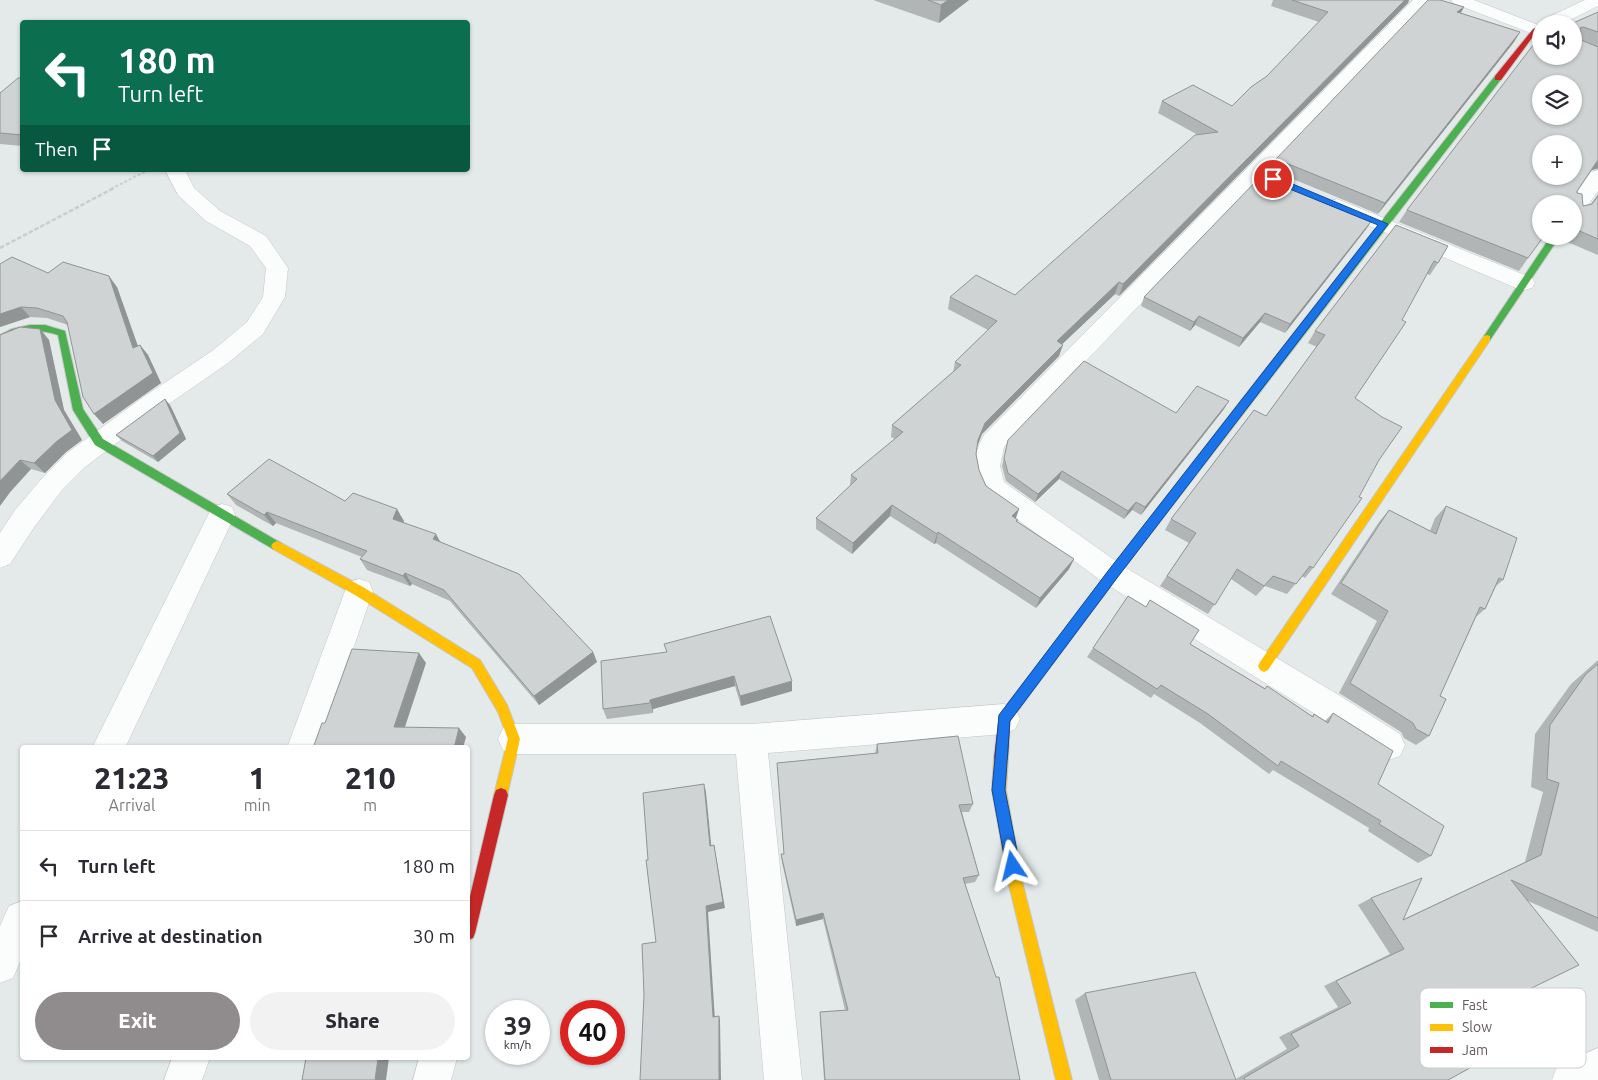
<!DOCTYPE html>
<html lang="en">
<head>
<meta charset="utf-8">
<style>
	:root { --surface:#fff; --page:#f2f2f3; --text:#2b2b33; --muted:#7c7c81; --line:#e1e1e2; --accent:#908c8e }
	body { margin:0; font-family:Ubuntu,sans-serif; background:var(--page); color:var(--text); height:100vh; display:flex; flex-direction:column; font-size:19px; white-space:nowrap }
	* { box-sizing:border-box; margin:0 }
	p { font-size:16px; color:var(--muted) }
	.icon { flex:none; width:28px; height:28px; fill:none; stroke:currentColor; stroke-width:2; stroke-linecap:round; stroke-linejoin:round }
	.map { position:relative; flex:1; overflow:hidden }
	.panel { position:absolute; left:20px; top:745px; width:450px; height:315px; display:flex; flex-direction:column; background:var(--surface); border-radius:5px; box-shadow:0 1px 4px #0004 }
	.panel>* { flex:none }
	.top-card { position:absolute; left:20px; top:20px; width:450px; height:152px; border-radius:5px; box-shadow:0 1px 4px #0004; background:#0b6e4f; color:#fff; overflow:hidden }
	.fabs { position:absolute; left:1532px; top:15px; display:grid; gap:10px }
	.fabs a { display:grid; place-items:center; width:50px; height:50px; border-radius:50%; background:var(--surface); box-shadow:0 1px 4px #0004; font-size:25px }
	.speed { position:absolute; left:485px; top:1000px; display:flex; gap:10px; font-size:25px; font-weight:700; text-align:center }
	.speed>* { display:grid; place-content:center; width:65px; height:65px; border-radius:50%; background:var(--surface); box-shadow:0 1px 4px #0004; line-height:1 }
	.speed small { font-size:12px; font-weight:400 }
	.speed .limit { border:8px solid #d22; background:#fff; color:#111 }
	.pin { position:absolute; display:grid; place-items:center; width:42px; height:42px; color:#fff; margin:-21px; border:2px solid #fff; border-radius:50%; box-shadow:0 1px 5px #0007 }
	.me { position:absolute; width:55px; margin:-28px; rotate:350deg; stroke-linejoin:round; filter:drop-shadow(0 0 4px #0008) }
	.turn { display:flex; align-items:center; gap:18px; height:105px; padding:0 15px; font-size:22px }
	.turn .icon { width:65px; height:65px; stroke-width:2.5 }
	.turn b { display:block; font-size:35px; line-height:42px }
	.then { display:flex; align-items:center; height:48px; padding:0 15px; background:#0003; gap:10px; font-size:19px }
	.eta { display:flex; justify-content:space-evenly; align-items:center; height:85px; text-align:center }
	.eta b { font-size:30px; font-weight:800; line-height:35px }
	.button { display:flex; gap:10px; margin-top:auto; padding:10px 15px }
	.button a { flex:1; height:58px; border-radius:30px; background:var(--accent); color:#fff; font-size:20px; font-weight:800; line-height:58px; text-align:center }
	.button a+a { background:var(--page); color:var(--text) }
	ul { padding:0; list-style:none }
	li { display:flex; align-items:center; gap:15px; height:70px; padding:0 15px; border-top:1px solid var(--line) }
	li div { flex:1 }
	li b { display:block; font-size:19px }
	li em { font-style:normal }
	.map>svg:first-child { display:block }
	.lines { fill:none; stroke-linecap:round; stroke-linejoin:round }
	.street-casing { stroke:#c6c6c7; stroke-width:1 }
	.fast-casing { stroke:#c6c6c6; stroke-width:2 }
	.slow-casing { stroke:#c6c6c6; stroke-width:2 }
	.jam-casing { stroke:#c6c6c6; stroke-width:2 }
	.path-far1 { stroke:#cecad0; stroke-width:2; stroke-dasharray:3 2; stroke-linecap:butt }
	.path { stroke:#cecad0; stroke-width:2.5; stroke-dasharray:4.5 2; stroke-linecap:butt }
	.street { fill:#fbfcfc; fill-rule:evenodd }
	.fast { fill:#4caf50; fill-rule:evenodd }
	.slow { fill:#ffc107; fill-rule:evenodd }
	.jam { fill:#c62828; fill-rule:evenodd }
	.wall { fill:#b2b5b5 }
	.shaded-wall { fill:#919494 }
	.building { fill:#cfd3d3; stroke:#919494; fill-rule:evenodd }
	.route { fill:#1a73e8; stroke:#114b97 }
	.key { fill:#fff; stroke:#d0cece; stroke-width:1 }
	.key-label { font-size:14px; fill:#625a5c }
</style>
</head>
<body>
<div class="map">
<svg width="1598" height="1080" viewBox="0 0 1598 1080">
	<rect width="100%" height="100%" fill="#e4eaea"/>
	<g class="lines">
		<g class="street-casing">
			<path id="street" d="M1413 0H1430L1004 447 1000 466 1004 482 1123 566 1337 694 1400 734 1405 745 1400 756 1389 760 1378 756 1315 714 1103 582 985 496C972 473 971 459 984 435Z
				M1451 0H1474L1541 26 1540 24 1542 20 1585 0H1598V6L1562 24H1541V37L1453 3Z
				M165 170H185L194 188 220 211 266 236 288 268 285 297 263 334 228 363 160 410 85 467 62 490 35 526 10 564 0 568V533L15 510 44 476 67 453 142 398 212 351 247 322 263 297 266 268 250 246 206 221 178 195Z
				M1598 170V191L1581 215 1574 217V204H1569L1591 172Z
				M1337 199 1532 278 1535 283 1532 288 1524 290 1516 288 1330 209 1327 205 1330 201Z
				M222 504 232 507 235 515 125 748H92L212 507Z
				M359 579 369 582 373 591 319 748H287L345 591 349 582Z
				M1004 704 1015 709 1020 719 1015 729 1004 734 768 753 802 1080H764L736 754H514L503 750 498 739 503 728 514 724H751Z
				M22 901V957L13 978 0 983V926L9 906Z
				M1598 1048V1080H1552L1557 1066Z
				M172 1058H210L202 1080H164Z
				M419 1058H457L451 1080H413Z"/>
		</g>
		<g class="fast-casing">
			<path id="fast" d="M1495 76 1502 78 1247 409H1239L1238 406 1239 403Z
				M1551 236H1560L1490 340H1484V336Z
				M30 325H45L65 331 83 409 103 439 281 543 283 546 281 549H273L95 445 73 410 58 335C45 331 31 329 18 334 12 337 6 341 0 343V335L12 329Z"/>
		</g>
		<g class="slow-casing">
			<path id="slow" d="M1487 335 1490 336V340L1268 670 1264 672 1260 670 1258 666 1260 662 1484 336Z
				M1243 402 1248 406 1247 409 1125 567H1117L1115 564 1117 561 1239 403Z
				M277 541 363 587 480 660 507 705 520 739 506 800 501 802 496 800 494 795 508 739 498 712 472 668 355 595 273 549 271 546 273 543Z
				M1001 752 1006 754 1008 758 1006 790 1023 885 1072 1080H1056L1009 885 992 790 994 758 996 754Z"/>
		</g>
		<g class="jam-casing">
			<path id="jam" d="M1541 25V30L1537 31 1501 80H1495V76L1533 29Z
				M1121 559 1125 561 1127 564 1125 567 1010 721 1008 758 1006 762 1001 764 996 762 994 758 999 715 1117 561Z
				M501 788 506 790 508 795 475 933 473 938 468 940V905L494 795 496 790Z"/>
		</g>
		<path class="path-far1" d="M111 189 146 171"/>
		<path class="path" d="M0 248 114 188"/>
		<use href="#street" class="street"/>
		<use href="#fast" class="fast"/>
		<use href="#slow" class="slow"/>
		<use href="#jam" class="jam"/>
	</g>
	<path class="wall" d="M873 0H969L939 23Z
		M1273 0H1409L1408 3 1119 296 1115 294 1062 344 1059 356 982 434 977 447 976 454 979 470 986 486 1019 509 1016 518 1017 522 1074 559 1069 569 1036 608 936 543 934 544 890 516 852 554 816 529V518L850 486 851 475 895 439 891 437 892 425 953 372 955 362 988 330 948 309 950 297 1015 295 1198 135 1158 113 1162 101 1232 106 1267 76 1319 22 1271 6Z
		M1464 7 1461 13 1520 32 1514 42 1378 214 1271 170 1276 159Z
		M1598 12V169L1591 170 1577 191 1583 206 1591 204 1598 194V255L1565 241 1567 236H1574V204H1541L1528 258 1519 271 1399 222 1407 210 1541 37 1574 24Z
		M22 78V146L0 144V93Z
		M1396 225 1438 263 1430 275 1427 274 1355 398 1379 460 1313 568 1305 578 1302 576 1287 594 1265 586 1256 596 1231 579 1208 614 1160 586 1189 543 1165 530 1171 519 1266 416 1317 347 1308 343 1315 331Z
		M1367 228 1285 333 1260 322 1239 347 1195 325 1190 331 1141 306 1144 297Z
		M48 273 117 287 138 346 140 345 148 355 161 383 103 424 68 325 47 318 30 317 0 327Z
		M40 329 49 340 64 410 82 440 66 452 45 473 31 469 11 491Z
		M170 405 186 439 158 462 122 441 116 435Z
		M1224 409 1141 515 1132 510 1124 519 1059 479 1035 502 1006 481 1002 466 1008 440 1176 413Z
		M227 494 345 501 404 521 403 522 441 542 593 652 597 662 539 705 450 601 412 584 410 586 367 570 360 559 362 557 276 523 273 526 236 505Z
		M1446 506 1503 580 1496 586 1485 609 1476 617 1440 696 1429 736 1416 745 1404 738 1401 732 1339 693 1377 621 1331 594 1379 522 1389 510 1430 531 1435 518Z
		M1190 644 1312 716 1314 714 1325 721 1333 713 1378 784 1431 856 1418 863 1368 831 1369 828 1273 770 1269 774 1200 723 1154 694 1151 698 1087 657 1093 648Z
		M667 652 792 691 741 706 735 686 653 709V713L607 719 603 709Z
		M1598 660V932L1528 901 1507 1000 1527 1028 1510 1031 1447 1035 1448 1080H1099L1075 1000 1085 993 1236 1079 1287 1049 1279 1037 1338 1007 1324 986 1390 954 1358 905 1371 898 1404 919 1525 862 1543 792 1531 787 1535 734 1571 684Z
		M877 744 973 804 969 812H962L979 875 975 882 965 884 1020 1080H824L820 1016V1012L845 1010 823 919 796 926 782 862 781 854H784L875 753Z"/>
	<path class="shaded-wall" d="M948 0H969L939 23 941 5Z
		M1405 0H1409L1408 3 1119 296 1123 284Z
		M1464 7 1458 18 1457 12Z
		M1520 32 1514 42 1378 214 1385 203Z
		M1598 160V168L1589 171Z
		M1373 219 1367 228 1285 333 1290 324Z
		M109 276 117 287 142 358 133 348Z
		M1119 282 1115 294 1053 353 1057 341Z
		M21 307 30 317 0 327V314Z
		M1265 313 1260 322 1239 347 1243 338Z
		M1199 316 1195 325 1190 331 1194 322Z
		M40 329 49 340 64 410 82 440 66 452 45 473 34 463 56 442 55 400Z
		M140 345 148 355 161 383 103 424 94 414Z
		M1063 345 1059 356 982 434 975 451 978 440 985 423Z
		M165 399 170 405 186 439 158 462 153 456Z
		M1229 401 1224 409 1141 515 1145 507Z
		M20 460 31 469 11 491 0 506V481Z
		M1062 471 1059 479 1035 502 1038 494Z
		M1136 502 1132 510 1124 519 1128 511Z
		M892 505 890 516 852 554 853 543Z
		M397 509 404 521 400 530 393 519Z
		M1019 509 1015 520 1012 516Z
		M267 512 276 523 273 526 264 515Z
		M938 532 936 543 934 544 937 534Z
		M436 534 442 545 433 539Z
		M1074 559 1069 569 1036 608 1040 598Z
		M405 573 412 584 410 586 403 576Z
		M593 652 597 662 539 705 534 696Z
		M419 653 426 663 402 736 394 727Z
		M734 676 735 686 653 709V713L650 700Z
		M792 681V691L741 706 740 696Z
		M459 728 466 737 463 748H454Z
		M704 784 706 792 712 853 710 846Z
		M714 845 725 908 708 912 715 1020 713 1017 706 906Z
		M823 913V919L796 926V920Z
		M719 1016 720 1020 721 1080H719Z
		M378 1058H389L386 1080H375Z"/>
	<path class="building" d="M928 0H948L941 5Z
		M1292 0H1405L1123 284 1119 282 1057 341 1063 345 985 423 978 440 976 454 979 470 986 486 1019 509 1012 516 1018 520 1016 521 1074 559 1040 598 938 532 937 534 892 505 853 543 816 518 857 479 851 475 903 432 892 425 961 365 955 362 997 321 950 297 976 275 1015 295 1195 135 1218 132 1162 101 1193 85 1232 106 1251 87 1267 76 1328 12Z
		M1428 0H1440L1464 7 1457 12 1520 32 1385 203 1276 159Z
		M1598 12V32L1583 27 1580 28 1581 40 1598 47V160L1577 191V193L1582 194 1583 206 1592 204 1598 196V239L1575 229 1577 222H1574V204H1541V236H1544L1528 258 1407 210 1540 36 1541 37V56H1574V24H1571ZM1541 84H1574V116H1541ZM1541 144H1574V176H1541Z
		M18 78H22V135L0 133V93Z
		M1263 174 1373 219 1290 324 1265 313 1243 338 1199 316 1194 322 1144 297Z
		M1396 225 1448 246 1438 263 1434 261 1402 320 1406 322 1355 398 1382 417 1402 427 1379 460 1359 497 1362 498 1313 568 1310 566 1296 584 1273 576 1264 586 1237 569 1215 605 1167 576 1196 533 1171 519 1254 410 1266 416 1325 335 1315 331Z
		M12 257 48 273 63 262 109 276 133 348 140 345 153 373 94 414 83 397 67 322 63 316 37 308 21 307 0 314V264Z
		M20 327 40 329 55 400 72 430 56 442 34 463 20 460 0 481V335Z
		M1084 361 1176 413 1197 386 1229 401 1145 507 1136 502 1128 511 1062 471 1038 494 1008 473 1004 458 1008 440Z
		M165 399 180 433 153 456 116 435Z
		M269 459 345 501 353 493 397 509 393 519 436 534 433 539 519 574 593 652 534 696 444 590 405 573 403 576 360 559 367 551 267 512 264 515 227 494Z
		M1446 506 1517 538 1503 580 1499 578 1485 609 1480 607 1440 696 1446 699 1429 736 1416 729 1413 723 1350 683 1388 611 1341 583 1389 510 1436 534Z
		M1128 596 1146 607 1150 600 1199 630 1190 644 1265 689 1267 686 1313 717 1314 714 1328 723 1333 713 1393 751 1378 784 1444 826 1431 856 1379 824 1381 821 1281 761 1278 766 1208 714 1161 685 1157 689 1093 648Z
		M770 616 792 681 740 696 734 676 650 700V703L603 709 601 661 667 652 664 644Z
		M352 649 419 653 394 727 459 728 454 748H313L322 723H325Z
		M1598 664V918L1511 880 1579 965 1507 1000 1527 1028 1445 1033 1470 1068 1448 1080H1245L1244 1078 1299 1046 1291 1034 1351 1003 1336 981 1404 949 1371 898 1422 878 1403 920 1541 855 1559 783 1547 779 1550 725 1586 674Z
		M958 736 973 804 959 805 979 875 963 878 996 977H999L1020 1080H825L820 1012 848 1010 823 913 796 920 781 854H784L777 763 878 753 877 744Z
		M704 784 710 846 714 845 723 902 706 906 713 1017 719 1016V1080H640L644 995 642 944 656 942 646 860H648L643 793Z
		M1195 972 1236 1080H1111L1085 993Z
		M306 1058H378L375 1080H302Z"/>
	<path class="route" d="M1270 177H1276L1388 224 1117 578 1010 721 1005 790 1020 866 1018 871 1013 873 1008 871 1006 866 992 790 999 715 1108 571 1378 225 1270 181Z"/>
	<rect x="1420" y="988" width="166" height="80" rx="8" class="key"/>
	<rect x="1430" y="1002" width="23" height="6" fill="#4caf50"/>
	<rect x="1430" y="1024" width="23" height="7" fill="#ffc107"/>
	<rect x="1430" y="1047" width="23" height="6" fill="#c62828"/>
	<g class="key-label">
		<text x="1462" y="1010">Fast</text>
		<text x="1462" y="1032">Slow</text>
		<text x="1462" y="1055">Jam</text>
	</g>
</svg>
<div class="fabs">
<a><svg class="icon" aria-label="sound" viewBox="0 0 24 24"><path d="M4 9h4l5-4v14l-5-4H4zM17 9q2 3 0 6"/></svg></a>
<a><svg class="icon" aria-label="layers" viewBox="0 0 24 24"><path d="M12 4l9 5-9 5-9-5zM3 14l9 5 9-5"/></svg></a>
<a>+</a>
<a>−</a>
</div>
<div class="speed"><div>39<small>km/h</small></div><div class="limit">40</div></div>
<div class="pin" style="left:1273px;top:179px;background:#d93025"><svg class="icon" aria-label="arrive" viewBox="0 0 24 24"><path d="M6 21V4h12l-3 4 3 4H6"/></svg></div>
<svg class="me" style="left:1013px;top:866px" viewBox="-20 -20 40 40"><path d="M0-17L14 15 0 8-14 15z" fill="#1a73e8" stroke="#fff" stroke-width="4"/></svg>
<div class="top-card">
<div class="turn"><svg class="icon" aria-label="left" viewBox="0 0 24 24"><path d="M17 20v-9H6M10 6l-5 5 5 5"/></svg><div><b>180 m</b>Turn left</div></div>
<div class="then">Then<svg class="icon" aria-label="arrive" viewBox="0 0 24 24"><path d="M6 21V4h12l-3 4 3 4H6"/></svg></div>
</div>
<section class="panel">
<div class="eta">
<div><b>21:23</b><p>Arrival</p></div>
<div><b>1</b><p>min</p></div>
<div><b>210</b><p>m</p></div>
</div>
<ul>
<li><svg class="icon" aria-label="left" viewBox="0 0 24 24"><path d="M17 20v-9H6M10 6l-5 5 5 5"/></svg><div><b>Turn left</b></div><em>180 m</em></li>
<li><svg class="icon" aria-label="arrive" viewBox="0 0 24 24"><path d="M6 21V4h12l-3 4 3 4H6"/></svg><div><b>Arrive at destination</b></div><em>30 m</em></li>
</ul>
<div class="button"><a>Exit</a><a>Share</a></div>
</section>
</div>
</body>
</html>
